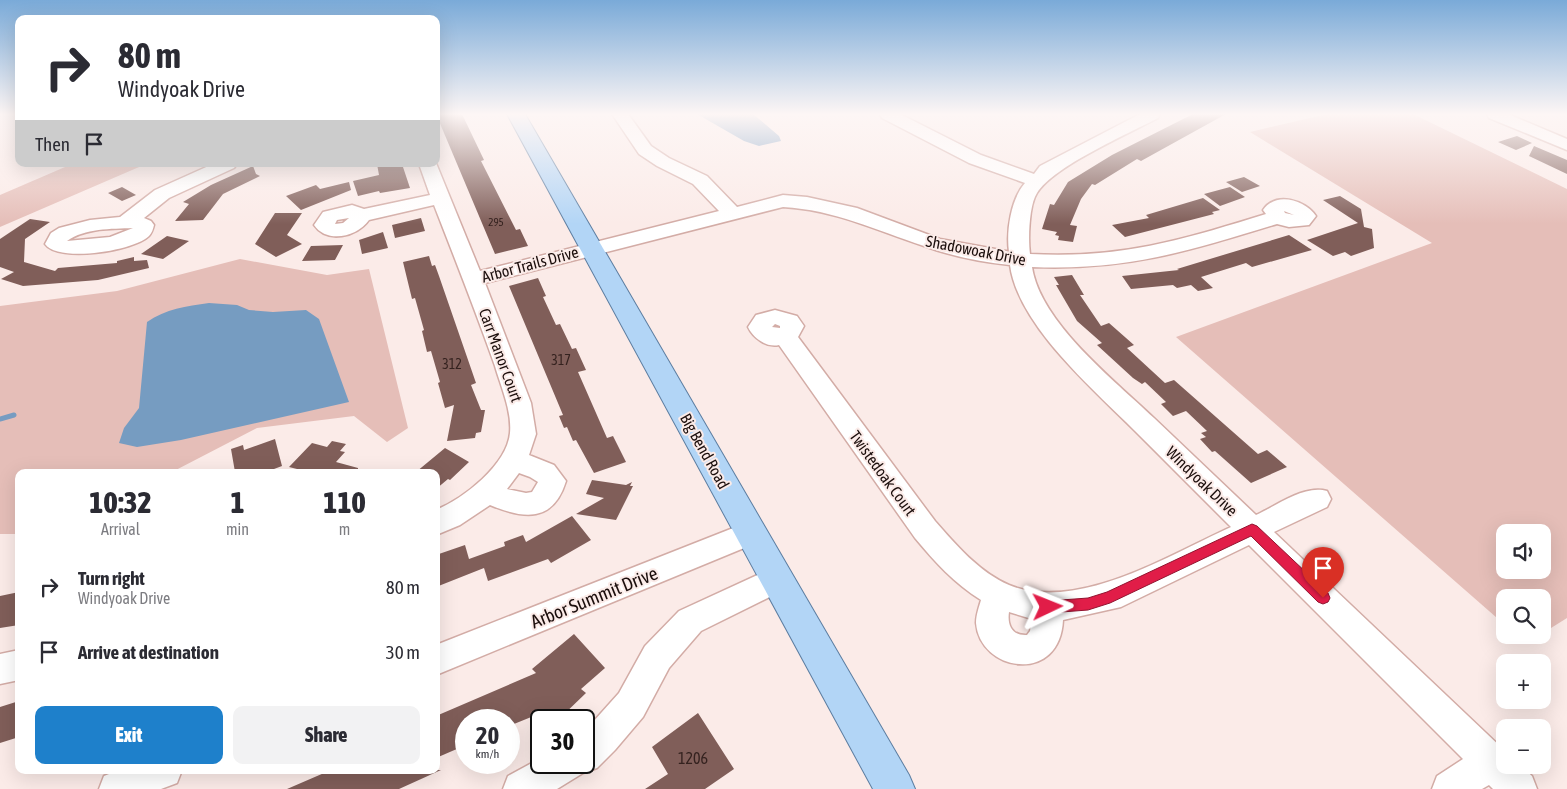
<!DOCTYPE html>
<html lang="en">
<head>
<meta charset="utf-8">
<style>
	:root { --surface:#fff; --page:#f2f2f3; --text:#2b2b33; --muted:#7c7c81; --accent:#1e80cb }
	body { margin:0; font-family:"Asap Condensed",sans-serif; background:var(--page); color:var(--text); height:100vh; display:flex; flex-direction:column; font-size:19px; white-space:nowrap }
	* { box-sizing:border-box; margin:0 }
	p { font-size:16px; color:var(--muted) }
	.icon { flex:none; width:28px; height:28px; fill:none; stroke:currentColor; stroke-width:2; stroke-linecap:round; stroke-linejoin:round }
	.map { position:relative; flex:1; overflow:hidden }
	.side { position:absolute; left:15px; top:469px; width:425px; height:305px; display:flex; flex-direction:column; background:var(--surface); border-radius:10px; box-shadow:0 5px 20px #0002 }
	.side>* { flex:none }
	.banner { position:absolute; left:15px; top:15px; width:425px; height:152px; border-radius:10px; box-shadow:0 5px 20px #0002; background:#fff; color:var(--text); overflow:hidden }
	.tools { position:absolute; left:1496px; top:524px; display:grid; gap:10px }
	.tools a { display:grid; place-items:center; width:55px; height:55px; border-radius:10px; background:var(--surface); box-shadow:0 5px 20px #0002; font-size:25px }
	.speed { position:absolute; left:455px; top:709px; display:flex; gap:10px; font-size:25px; font-weight:700; text-align:center }
	.speed>* { display:grid; place-content:center; width:65px; height:65px; border-radius:50%; background:var(--surface); box-shadow:0 5px 20px #0002; line-height:1 }
	.speed small { font-size:12px; font-weight:400 }
	.speed .limit { border:2px solid #111; border-radius:8px; background:#fff; color:#111 }
	.pin { position:absolute; display:grid; place-items:center; width:42px; height:42px; color:#fff; margin:-51px -21px; border-radius:50% 50% 50% 0; rotate:-45deg; box-shadow:0 0 5px #0007 }
	.pin .icon { rotate:45deg }
	.me { position:absolute; width:55px; margin:-28px; rotate:88deg; stroke-linejoin:round; filter:drop-shadow(0 0 4px #0008) }
	.turn { display:flex; align-items:center; gap:18px; height:105px; padding:0 20px; font-size:22px }
	.turn .icon { width:65px; height:65px; stroke-width:2.5 }
	.turn b { display:block; font-size:35px; line-height:42px }
	.then { display:flex; align-items:center; height:48px; padding:0 20px; background:#0003; gap:10px; font-size:19px }
	.eta { display:flex; justify-content:space-evenly; align-items:center; height:85px; text-align:center }
	.eta b { font-size:30px; font-weight:800; line-height:35px }
	.button { display:flex; gap:10px; margin-top:auto; padding:10px 20px }
	.button a { flex:1; height:58px; border-radius:10px; background:var(--accent); color:#fff; font-size:20px; font-weight:800; line-height:58px; text-align:center }
	.button a+a { background:var(--page); color:var(--text) }
	ul { padding:0; list-style:none }
	li { display:flex; align-items:center; gap:15px; height:65px; padding:0 20px }
	li div { flex:1 }
	li b { display:block; font-size:19px }
	li em { font-style:normal }
	.map>svg:first-child { display:block }
	.green { fill:#e5beb8; fill-rule:evenodd }
	.water { fill:#769cc1 }
	.lines { fill:none; stroke-linecap:round; stroke-linejoin:round }
	.stream { stroke:#769cc1; stroke-width:5 }
	.building { fill:#805e59 }
	.minor-casing { stroke:#d3aca6; stroke-width:3 }
	.major-casing { stroke:#5c7da0; stroke-width:2 }
	.minor { fill:#fff; fill-rule:evenodd }
	.major { fill:#b2d5f6; fill-rule:evenodd }
	.route { fill:#e11d48; stroke:#92132f }
	.labels { text-anchor:middle; stroke-width:4; stroke-linejoin:round; paint-order:stroke }
	.far-number-label { font-size:11px; fill:#34221f }
	.number-label { font-size:14px; fill:#34221f }
	.street-label { font-size:16px; fill:#1b0e0c; stroke:#fbebe8 }
	.near-number-label { font-size:16px; fill:#34221f }
	.near-street-label { font-size:19px; fill:#1b0e0c; stroke:#fbebe8 }
</style>
</head>
<body>
<div class="map">
<svg width="1567" height="789" viewBox="0 0 1567 789">
	<rect width="100%" height="100%" fill="#fbebe8"/>
	<path class="green" d="M1327 114H1413L1567 189V618L1543 633 1542 598H1505V625L1176 337 1432 243 1250 132ZM1542 532V570H1505V532Z
		M72 164H146L0 227V195Z
		M240 259 327 275 369 269 408 428 387 442 354 416 257 428 172 472H19V534H0V306L117 291Z"/>
	<path class="water" d="M697 114H753L779 136 781 141 759 146 744 141Z
		M209 303 237 305 249 310 273 312 306 310 319 319 349 402 181 440 137 447 119 443 124 428 139 408 147 322C166 309 186 306 209 303Z"/>
	<g class="lines">
		<path class="stream" d="M0 419 14 415"/>
	</g>
	<path class="building" d="M436 114H462L484 160 481 161 516 230 520 229 528 246 495 254Z
		M1193 114H1226L1141 161 1137 159 1095 185 1092 184 1081 199 1070 225 1077 226 1073 242 1058 240 1059 236 1055 235 1057 232 1042 229 1050 204 1054 205 1068 182 1112 155Z
		M1517 136 1532 143 1516 150 1498 142Z
		M1534 146 1567 160V174L1529 156Z
		M377 164H402L410 188 380 193 379 191 358 196 353 181 379 175Z
		M253 166 256 174 260 176 223 194 203 220 175 221 189 204 183 202 211 185Z
		M1244 177 1260 186 1242 192 1226 182Z
		M349 182 351 190 301 210 286 196 316 185 320 189Z
		M122 187 136 195 122 201 108 193Z
		M1230 187 1245 197 1220 206 1204 194Z
		M1340 196 1361 209 1364 227 1372 229 1374 248 1351 256 1345 252 1333 256 1307 240 1358 223 1323 200Z
		M1203 198 1220 210 1212 212 1214 214 1125 237 1112 225 1149 218 1146 215Z
		M275 213H302L287 235 302 244 276 257 255 244Z
		M421 218 425 231 395 238 392 225Z
		M30 219 50 222 25 239 24 262 55 271 58 268 117 263V261L134 257V261L147 260 149 268 98 280 23 286 1 279 14 272 0 267V239Z
		M383 232 388 248 362 254 359 240Z
		M1289 235 1312 250 1252 267 1246 263 1201 277 1213 288 1198 291 1191 285 1177 288 1173 285 1131 289 1122 276 1179 270 1177 269Z
		M167 236 189 241 163 259 141 254Z
		M343 245 335 260 302 261 311 246Z
		M429 256 432 266 435 265 439 276 476 383 471 385 481 410H485L481 432 476 433 475 438 447 441 454 405 445 408 438 383 440 382 431 351 427 352 422 331 424 330 415 298 412 299 403 262Z
		M1072 275 1084 295H1080L1101 326 1109 323 1134 345 1127 348 1165 383 1174 380 1258 454 1267 450 1287 467 1251 483 1215 451 1212 452 1200 439 1206 437 1201 433 1207 431 1186 411 1173 416 1161 404 1166 402 1145 382 1142 384 1133 378 1097 345 1102 343 1077 321 1056 285H1059L1054 277Z
		M538 278 546 296 543 297 556 325 560 324 572 349 576 348 586 370 578 372 607 438 613 436 626 462 594 473 576 440 573 441 567 427 564 428 559 416 563 415 509 286Z
		M275 439 282 466 266 472H235L231 449 243 445 244 450Z
		M332 441 346 444 340 451 345 452 336 462 358 468V472H309L289 467 312 443 327 447Z
		M445 448 469 462 450 480 448 479 436 489V472H416Z
		M592 480 626 485 632 482 630 486H633L616 520 576 514 604 498 586 494Z
		M572 516 591 540 551 563 548 559 488 581 484 568 436 587V555L465 545 469 559 505 546 504 542 523 535 526 542Z
		M19 592V625L0 628V596Z
		M574 634 605 668 581 689 586 693 559 719 551 709 509 726V720H463L466 745 436 758V716L536 673 532 669Z
		M19 701V737L0 743V707Z
		M698 713 734 769 705 789H645L668 774 652 747Z
		M331 770H441L399 789H287Z"/>
	<g class="lines">
		<g class="minor-casing">
			<path id="minor" d="M612 114H628L651 146 669 158 707 176 737 207 783 195 807 197 857 208 940 239 1006 251 1009 252C1006 231 1011 199 1025 183L969 163 882 118 880 114H900L981 155 1034 174 1040 166 1140 114H1160L1158 118C1128 134 1054 166 1037 193 1029 205 1028 239 1030 254 1120 259 1182 240 1266 214L1263 210C1276 191 1305 200 1316 216L1309 225 1289 227 1277 224C1189 251 1126 271 1032 267 1040 322 1114 380 1154 418 1188 450 1222 483 1256 515 1276 506 1305 484 1327 491L1331 499 1327 507 1274 532 1505 751V765H1520L1532 776 1537 789H1493L1489 785 1482 789H1432L1437 776 1463 759 1249 545 1121 607 1063 620C1060 685 980 672 976 623 976 615 979 607 981 600 954 583 935 562 915 538L779 345C767 348 753 338 748 327L756 315 775 310 797 316 804 326 798 337 935 521C956 545 979 572 1009 585 1077 613 1169 555 1231 527 1198 494 1166 462 1134 430 1092 388 1018 325 1010 265 981 262 951 256 924 246 875 230 835 210 783 207L485 283 531 403 536 434 529 455 554 465 566 481C553 523 524 519 490 505L460 525 436 535V510C464 498 507 465 510 433 512 411 501 387 495 366 476 312 455 259 434 205L369 220C357 237 327 244 314 225L323 212 352 205 364 209 430 195 419 164 436 163 480 271 719 211 693 184 657 166 639 154ZM1284 211 1294 215 1285 213ZM349 218 343 223 335 224 337 220ZM775 324 780 326V328L772 327ZM519 473 530 477 538 482 532 492 526 493 507 489ZM1009 612 1032 619 1030 631 1027 635C1012 636 1007 625 1009 612Z
				M1487 114H1508L1567 139V150L1489 118Z
				M213 164H237L234 168 169 198 144 218 151 221 154 225C153 229 152 233 149 236 134 251 58 263 45 244L51 233 59 228 90 220 120 217 155 190ZM133 228 110 237 67 241C85 228 111 229 133 228Z
				M751 521 761 525 766 533 761 541 436 675V645Z
				M777 566 788 570 792 579 788 588 701 631 669 668 643 717 615 750 597 768 583 773 557 789H503L508 776 541 758V762H584V732L619 693 645 646 679 611Z
				M19 650V680L0 684V654Z
				M119 770H182L177 783 161 789H99L104 776Z"/>
		</g>
		<g class="major-casing">
			<path id="major" d="M507 114H525L909 775 915 789H873Z"/>
		</g>
		<use href="#minor" class="minor"/>
		<use href="#major" class="major"/>
	</g>
	<linearGradient id="sky" x2="0" y2="1"><stop stop-color="#7aaad8"/><stop offset="0.51" stop-color="#fdf6f5"/><stop offset="1" stop-color="#fdf6f5" stop-opacity="0"/></linearGradient>
	<rect width="1567" height="224" fill="url(#sky)"/>
	<path class="route" d="M1252 524 1257 526 1328 593 1330 598 1328 602 1323 604 1318 602 1251 536 1110 603 1088 610 1048 613 1043 612 1041 607 1043 603 1048 601 1088 598 1107 592Z"/>
	<g class="labels">
		<g class="far-number-label">
			<text x="496" y="226">295</text>
		</g>
		<g class="number-label">
			<text x="561" y="365">317</text>
			<text x="452" y="369">312</text>
		</g>
		<g class="street-label">
			<text transform="translate(976 250) rotate(11)" y="6">Shadowoak Drive</text>
			<text transform="translate(530 264) rotate(-15)" y="6">Arbor Trails Drive</text>
			<text transform="translate(501 355) rotate(70)" y="6">Carr Manor Court</text>
			<text transform="translate(705 451) rotate(61)" y="6">Big Bend Road</text>
			<text transform="translate(883 473) rotate(54)" y="6">Twistedoak Court</text>
			<text transform="translate(1202 481) rotate(44)" y="6">Windyoak Drive</text>
		</g>
		<g class="near-number-label">
			<text x="693" y="764">1206</text>
		</g>
		<g class="near-street-label">
			<text transform="translate(594 597) rotate(-22)" y="7">Arbor Summit Drive</text>
		</g>
	</g>
</svg>
<div class="tools">
<a><svg class="icon" aria-label="sound" viewBox="0 0 24 24"><path d="M4 9h4l5-4v14l-5-4H4zM17 9q2 3 0 6"/></svg></a>
<a><svg class="icon" aria-label="search" viewBox="0 0 24 24"><circle cx="10" cy="10" r="6"/><path d="M15 15l6 6"/></svg></a>
<a>+</a>
<a>−</a>
</div>
<div class="speed"><div>20<small>km/h</small></div><div class="limit">30</div></div>
<div class="pin" style="left:1323px;top:598px;background:#d93025"><svg class="icon" aria-label="arrive" viewBox="0 0 24 24"><path d="M6 21V4h12l-3 4 3 4H6"/></svg></div>
<svg class="me" style="left:1048px;top:607px" viewBox="-20 -20 40 40"><path d="M0-17L14 15 0 8-14 15z" fill="#e11d48" stroke="#fff" stroke-width="4"/></svg>
<div class="banner">
<div class="turn"><svg class="icon" aria-label="right" viewBox="0 0 24 24"><path d="M7 20v-9h11M14 6l5 5-5 5"/></svg><div><b>80 m</b>Windyoak Drive</div></div>
<div class="then">Then<svg class="icon" aria-label="arrive" viewBox="0 0 24 24"><path d="M6 21V4h12l-3 4 3 4H6"/></svg></div>
</div>
<section class="side">
<div class="eta">
<div><b>10:32</b><p>Arrival</p></div>
<div><b>1</b><p>min</p></div>
<div><b>110</b><p>m</p></div>
</div>
<ul>
<li><svg class="icon" aria-label="right" viewBox="0 0 24 24"><path d="M7 20v-9h11M14 6l5 5-5 5"/></svg><div><b>Turn right</b><p>Windyoak Drive</p></div><em>80 m</em></li>
<li><svg class="icon" aria-label="arrive" viewBox="0 0 24 24"><path d="M6 21V4h12l-3 4 3 4H6"/></svg><div><b>Arrive at destination</b></div><em>30 m</em></li>
</ul>
<div class="button"><a>Exit</a><a>Share</a></div>
</section>
</div>
</body>
</html>
